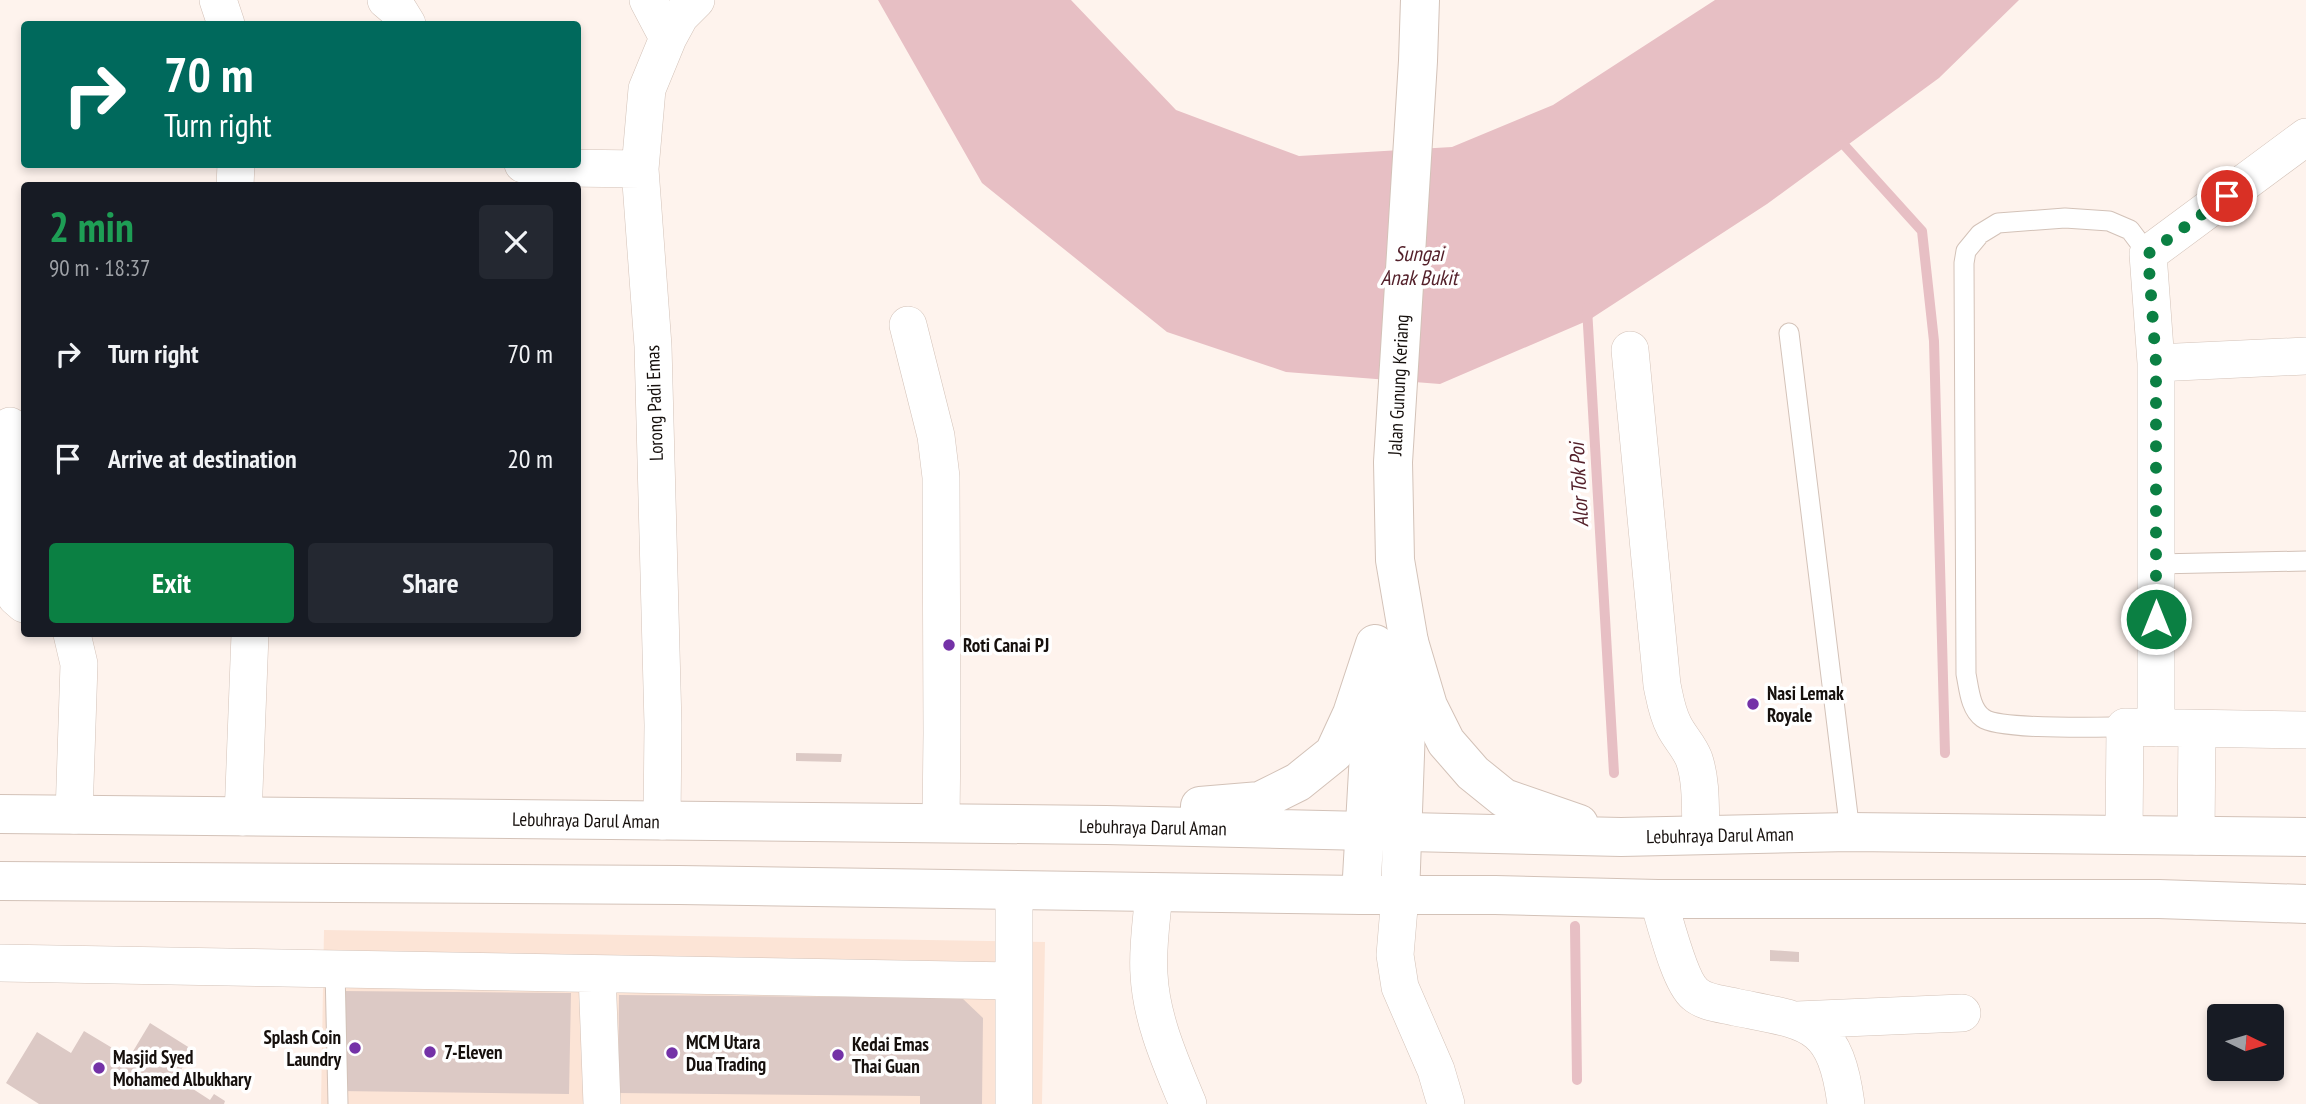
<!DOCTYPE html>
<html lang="en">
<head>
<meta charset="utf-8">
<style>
	:root { --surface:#171b24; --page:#242831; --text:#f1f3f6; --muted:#9ea1a6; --accent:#0b8043 }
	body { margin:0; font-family:"PT Sans Narrow",sans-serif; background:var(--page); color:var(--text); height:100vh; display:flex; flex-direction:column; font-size:26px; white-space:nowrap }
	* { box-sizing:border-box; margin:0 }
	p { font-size:23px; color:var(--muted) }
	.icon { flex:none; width:38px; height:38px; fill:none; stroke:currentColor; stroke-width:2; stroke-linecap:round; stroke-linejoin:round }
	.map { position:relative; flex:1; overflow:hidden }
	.panel { position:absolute; left:21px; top:182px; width:560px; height:455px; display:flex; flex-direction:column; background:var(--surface); border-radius:7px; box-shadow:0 4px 10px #0003 }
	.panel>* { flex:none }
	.hud { position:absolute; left:21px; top:21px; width:560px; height:147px; border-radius:7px; box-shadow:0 4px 10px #0003; background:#00695c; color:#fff; overflow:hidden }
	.needle { width:46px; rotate:95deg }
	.tools { position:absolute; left:2207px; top:1004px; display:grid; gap:14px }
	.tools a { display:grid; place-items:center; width:77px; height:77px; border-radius:7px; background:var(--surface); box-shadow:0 4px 10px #0003; font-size:35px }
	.pin { position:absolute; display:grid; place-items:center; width:60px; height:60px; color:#fff; margin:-30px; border:4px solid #fff; border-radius:50%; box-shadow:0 2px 7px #0007 }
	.me { position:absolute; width:77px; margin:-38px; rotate:0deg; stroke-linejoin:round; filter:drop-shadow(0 0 5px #0008) }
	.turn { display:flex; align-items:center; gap:24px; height:147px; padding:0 28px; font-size:32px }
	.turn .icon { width:91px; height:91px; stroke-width:2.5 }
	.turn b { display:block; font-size:49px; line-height:60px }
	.round { display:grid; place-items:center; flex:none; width:74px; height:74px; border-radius:7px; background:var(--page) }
	.overview { display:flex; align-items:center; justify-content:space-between; height:119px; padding:0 28px }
	h1 { font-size:42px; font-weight:800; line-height:52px; color:#1e9e55 }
	.action { display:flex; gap:14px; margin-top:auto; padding:14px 28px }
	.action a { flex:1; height:80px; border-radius:7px; background:var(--accent); color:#fff; font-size:28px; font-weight:800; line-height:80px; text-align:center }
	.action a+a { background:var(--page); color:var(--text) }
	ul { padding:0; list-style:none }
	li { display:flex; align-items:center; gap:21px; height:105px; padding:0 28px }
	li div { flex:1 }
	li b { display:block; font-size:26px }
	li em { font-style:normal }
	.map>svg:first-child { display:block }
	.built { fill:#fce4d6 }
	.water { fill:#e7bfc4 }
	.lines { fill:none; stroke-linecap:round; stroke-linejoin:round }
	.stream { stroke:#e7bfc4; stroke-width:10 }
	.building { fill:#dcc9c5 }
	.lane-casing { stroke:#d3c2b8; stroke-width:21 }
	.street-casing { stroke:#d3c2b8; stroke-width:38 }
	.primary-casing { stroke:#d3c2b8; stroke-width:40 }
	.highway-casing { stroke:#d3c2b8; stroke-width:40 }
	.lane { stroke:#fff; stroke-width:19 }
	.street { stroke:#fff; stroke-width:37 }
	.primary { stroke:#fff; stroke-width:38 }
	.highway { stroke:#fff; stroke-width:38 }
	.route { stroke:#0b8043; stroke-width:12; stroke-dasharray:0 21.6 }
	.poi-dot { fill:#7432a7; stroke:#fff; stroke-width:2.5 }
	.labels { text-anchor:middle; stroke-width:7; stroke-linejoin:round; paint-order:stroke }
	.street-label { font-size:19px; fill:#16100d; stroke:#fff }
	.poi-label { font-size:19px; font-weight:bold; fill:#16100d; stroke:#fff; text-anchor:start }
	.water-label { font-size:21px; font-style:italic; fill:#54212b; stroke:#fff }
</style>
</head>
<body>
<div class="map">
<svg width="2306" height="1104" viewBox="0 0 2306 1104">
	<rect width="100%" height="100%" fill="#fef3ed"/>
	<path class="built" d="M324 930 1045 942 1042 1104H321Z"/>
	<path class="water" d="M878 0H1071L1176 110 1299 156 1452 147 1553 105 1715 0H2019L1939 78 1767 204 1589 320 1440 384 1286 372 1167 332 982 183Z"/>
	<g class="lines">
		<path class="stream" d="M1840 136 1845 146 1922 231 1934 341 1945 753
			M1587 308 1614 773
			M1575 926 1577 1080"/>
	</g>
	<path class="building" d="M796 753 842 754 841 762 796 761Z
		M1770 950 1799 952V962L1770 961Z
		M341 991 571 993 569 1094 339 1091Z
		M619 995 962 998 983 1018 982 1104H920V1096L618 1093Z
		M150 1023 193 1050 176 1078 210 1100 214 1094 225 1101 224 1104H39L6 1083 37 1032 71 1053 84 1031 129 1058Z"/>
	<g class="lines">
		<g class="lane-casing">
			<path id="lane" d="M1789 333 1850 832
				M2156 564 2306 561
				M2125 727C2100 727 1999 730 1983 718 1970 709 1969 688 1966 674L1964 263 1966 251 1980 234 1998 223 2065 218 2109 221 2130 230 2148 254
				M335 969 338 1104"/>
		</g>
		<g class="street-casing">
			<path id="street" d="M218 0 226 24
				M386 0 399 11 407 24
				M648 0 668 38
				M523 164 567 168 640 169
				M235 186 236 164
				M908 325 936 436 941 477 942 733 941 823
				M1630 350 1662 685C1665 699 1667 713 1674 726 1680 738 1689 746 1694 759 1702 782 1700 811 1701 835
				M2156 363 2306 356
				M10 426V575L16 597 24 604
				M72 634 79 664 74 815
				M2156 728V363L2148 254 2306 137
				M243 817 250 634
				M662 821 663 725 653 346 640 169 647 89 668 38 680 16 696 0
				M2124 835 2125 727 2306 730
				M2196 836 2197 729
				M1014 890V1104
				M1154 892C1152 918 1147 947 1149 974 1151 1019 1171 1063 1188 1104
				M1400 896 1395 955 1400 987 1436 1070 1446 1104
				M1658 899C1665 920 1679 981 1695 994 1705 1003 1723 1004 1735 1007 1809 1022 1835 1020 1846 1104
				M0 963 1013 981
				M597 974 602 1104
				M1797 1020 1962 1013"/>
		</g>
		<g class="primary-casing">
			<path id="primary" d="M1361 895 1374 665
				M1400 896 1409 642 1395 560 1393 462 1418 61 1420 0"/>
		</g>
		<g class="highway-casing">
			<path id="highway" d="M1409 642 1428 706 1446 742 1473 773 1504 798 1579 824
				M1200 806 1260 801 1298 782 1334 753 1352 714 1375 644
				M0 814 1106 825 1621 837 1850 832 2306 837
				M0 881 679 885 1361 895H1495L1658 899H2159L2306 904"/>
		</g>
		<use href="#lane" class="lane"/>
		<use href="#street" class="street"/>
		<use href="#primary" class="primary"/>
		<use href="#highway" class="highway"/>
	</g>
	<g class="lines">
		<path class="route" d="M2156 619V363L2148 254 2227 196"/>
	</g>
	<g class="poi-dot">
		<circle cx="949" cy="645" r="7"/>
		<circle cx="1753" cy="704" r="7"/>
		<circle cx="355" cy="1048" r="7"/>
		<circle cx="430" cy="1052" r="7"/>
		<circle cx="672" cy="1053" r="7"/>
		<circle cx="838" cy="1055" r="7"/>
		<circle cx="99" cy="1068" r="7"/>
	</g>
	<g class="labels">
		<g class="street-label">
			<text transform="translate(1398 385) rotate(-87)" y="7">Jalan Gunung Keriang</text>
			<text transform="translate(654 403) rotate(-92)" y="7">Lorong Padi Emas</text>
			<text transform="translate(586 820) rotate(1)" y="7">Lebuhraya Darul Aman</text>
			<text transform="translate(1153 827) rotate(1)" y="7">Lebuhraya Darul Aman</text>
			<text transform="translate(1720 835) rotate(-1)" y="7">Lebuhraya Darul Aman</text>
		</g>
		<g class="poi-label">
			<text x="963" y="652">Roti Canai PJ</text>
			<text x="1767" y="700">Nasi Lemak<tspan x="1767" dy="22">Royale</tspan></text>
			<text x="341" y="1044" text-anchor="end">Splash Coin<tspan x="341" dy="22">Laundry</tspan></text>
			<text x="686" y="1049">MCM Utara<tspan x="686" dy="22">Dua Trading</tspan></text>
			<text x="852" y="1051">Kedai Emas<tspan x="852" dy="22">Thai Guan</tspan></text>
			<text x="444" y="1059">7-Eleven</text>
			<text x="113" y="1064">Masjid Syed<tspan x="113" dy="22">Mohamed Albukhary</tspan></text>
		</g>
		<g class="water-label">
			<text x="1419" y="261">Sungai<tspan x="1419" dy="24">Anak Bukit</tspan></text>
			<text transform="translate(1579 485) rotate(-93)" y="7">Alor Tok Poi</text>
		</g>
	</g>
</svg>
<div class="tools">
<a><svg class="needle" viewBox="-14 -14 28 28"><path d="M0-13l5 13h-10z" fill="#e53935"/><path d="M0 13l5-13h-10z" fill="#9ea1a6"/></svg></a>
</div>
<div class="pin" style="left:2227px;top:196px;background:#d93025"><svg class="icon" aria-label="arrive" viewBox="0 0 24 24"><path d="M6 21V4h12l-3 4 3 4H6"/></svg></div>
<svg class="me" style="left:2156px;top:619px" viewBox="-20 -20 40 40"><circle r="17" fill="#0b8043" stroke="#fff" stroke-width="3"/><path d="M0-11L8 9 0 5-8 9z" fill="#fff"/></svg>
<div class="hud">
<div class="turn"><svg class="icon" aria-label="right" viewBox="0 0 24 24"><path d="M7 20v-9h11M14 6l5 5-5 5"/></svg><div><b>70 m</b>Turn right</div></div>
</div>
<section class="panel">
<div class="overview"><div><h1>2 min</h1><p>90 m · 18:37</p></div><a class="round"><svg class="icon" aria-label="close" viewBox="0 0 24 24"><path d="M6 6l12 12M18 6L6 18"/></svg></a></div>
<ul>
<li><svg class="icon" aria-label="right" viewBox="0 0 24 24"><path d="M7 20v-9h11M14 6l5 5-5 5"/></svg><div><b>Turn right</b></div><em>70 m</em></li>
<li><svg class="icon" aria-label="arrive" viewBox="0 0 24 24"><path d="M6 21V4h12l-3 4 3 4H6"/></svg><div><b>Arrive at destination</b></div><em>20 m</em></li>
</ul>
<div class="action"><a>Exit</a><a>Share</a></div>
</section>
</div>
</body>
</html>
